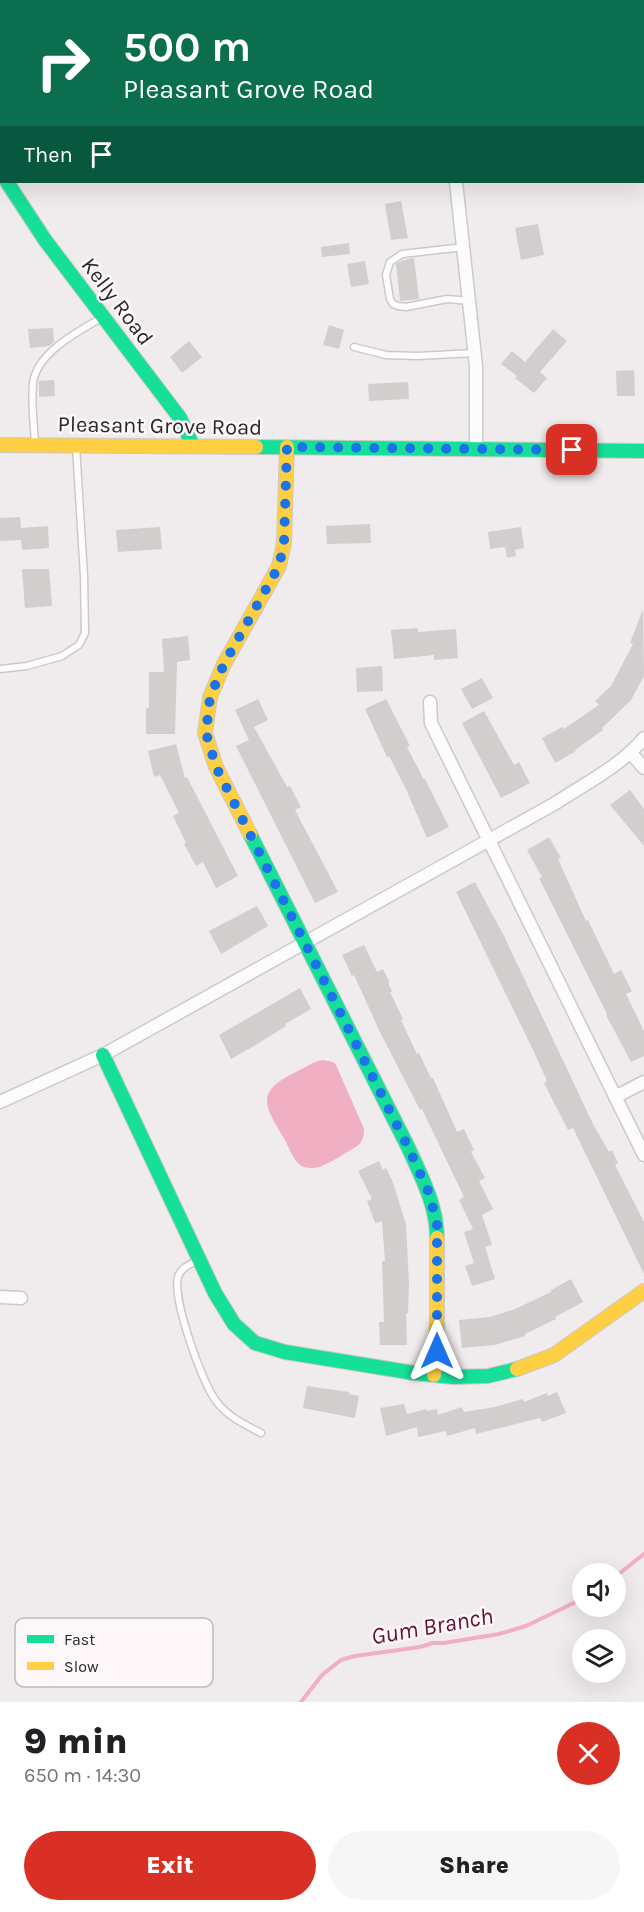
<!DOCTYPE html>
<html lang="en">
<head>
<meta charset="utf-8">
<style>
	:root { --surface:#fff; --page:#f6f6f6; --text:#202124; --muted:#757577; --accent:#d93025 }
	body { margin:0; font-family:Karla,sans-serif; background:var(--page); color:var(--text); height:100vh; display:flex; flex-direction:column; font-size:22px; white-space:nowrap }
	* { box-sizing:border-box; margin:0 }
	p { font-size:20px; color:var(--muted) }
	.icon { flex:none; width:33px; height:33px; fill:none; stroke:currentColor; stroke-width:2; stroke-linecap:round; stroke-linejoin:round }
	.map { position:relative; height:1702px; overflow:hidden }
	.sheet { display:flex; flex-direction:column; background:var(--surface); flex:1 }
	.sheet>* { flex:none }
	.banner { position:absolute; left:0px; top:0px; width:645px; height:183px; box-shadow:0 6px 24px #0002; background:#0b6e4f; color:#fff; overflow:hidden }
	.buttons { position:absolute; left:572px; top:1563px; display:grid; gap:12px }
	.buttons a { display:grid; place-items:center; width:54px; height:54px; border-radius:50%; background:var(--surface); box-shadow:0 6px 24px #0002; font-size:30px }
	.pin { position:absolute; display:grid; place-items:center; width:51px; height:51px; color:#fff; margin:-26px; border-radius:12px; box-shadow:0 3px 9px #0006 }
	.me { position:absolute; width:66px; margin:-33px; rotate:0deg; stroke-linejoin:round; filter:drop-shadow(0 0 4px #0008) }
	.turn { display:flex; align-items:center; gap:21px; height:126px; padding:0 24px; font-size:27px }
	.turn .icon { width:78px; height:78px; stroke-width:2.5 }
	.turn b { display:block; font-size:42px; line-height:51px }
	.then { display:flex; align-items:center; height:57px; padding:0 24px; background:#0003; gap:12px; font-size:22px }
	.round { display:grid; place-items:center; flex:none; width:63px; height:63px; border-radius:32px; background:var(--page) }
	.head { display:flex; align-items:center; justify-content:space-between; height:102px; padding:0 24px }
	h1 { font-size:36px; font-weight:800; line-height:45px }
	.primary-button { display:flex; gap:12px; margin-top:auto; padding:12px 24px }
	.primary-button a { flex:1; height:69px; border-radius:36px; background:var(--accent); color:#fff; font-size:24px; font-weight:800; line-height:69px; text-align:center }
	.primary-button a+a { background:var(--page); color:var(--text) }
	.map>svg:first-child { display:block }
	.water { fill:#f0afc3 }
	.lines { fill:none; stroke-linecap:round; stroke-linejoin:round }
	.stream { stroke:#f0afc3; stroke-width:4 }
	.building { fill:#d1cece }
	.lane-casing { stroke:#cdc9ca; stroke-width:9 }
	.street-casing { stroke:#cdc9ca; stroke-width:15 }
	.fast-casing { stroke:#cdc9ca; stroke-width:16 }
	.slow-casing { stroke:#cdc9ca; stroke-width:16 }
	.lane { stroke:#fdfcfc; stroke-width:6 }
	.street { stroke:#fdfcfc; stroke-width:12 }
	.fast { stroke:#16e098; stroke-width:14 }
	.slow { stroke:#ffcf43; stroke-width:14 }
	.route { stroke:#1a73e8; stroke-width:10; stroke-dasharray:0 18 }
	.labels { text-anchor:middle; stroke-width:5; stroke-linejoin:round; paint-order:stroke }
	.street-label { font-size:22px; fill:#2b2728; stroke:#fef7f9 }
	.water-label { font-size:24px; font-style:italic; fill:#611133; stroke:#fef7f9 }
	.key { fill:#fef7f9; stroke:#bfb9ba; stroke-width:1.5 }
	.key-label { font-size:16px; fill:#2b2728 }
</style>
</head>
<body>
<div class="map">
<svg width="644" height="1702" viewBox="0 0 644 1702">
	<rect width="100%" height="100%" fill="#f0ebec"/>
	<path class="water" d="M323 1060 333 1062 336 1065 364 1129C364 1144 358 1146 347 1152 336 1159 317 1172 304 1167 295 1164 290 1150 286 1142 268 1110 251 1094 294 1073 303 1069 313 1061 323 1060Z"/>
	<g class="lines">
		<path class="stream" d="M615 1577 644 1554
			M301 1702 322 1675 341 1660 355 1656 420 1647 433 1643H444L499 1634 526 1626 582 1599"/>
	</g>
	<path class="building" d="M401 201 408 238 391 240 385 204Z
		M538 224 544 255 521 260 515 228Z
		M349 243 350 254 322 257 321 247Z
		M414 258 419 299 400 301 396 264 403 260Z
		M365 261 369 284 351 287 347 264Z
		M329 325 344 330 339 349 323 345Z
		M53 328 54 342 49 346 30 348 28 329Z
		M553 329 567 341 540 372 547 378 534 393 515 378 517 376 501 364 512 351 525 362Z
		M189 341 202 357 182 373 170 357Z
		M634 370 635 396H617L616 371Z
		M54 380 55 396 39 397V381Z
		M408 382 409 399 369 401 368 384Z
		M20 517 21 528 48 526 49 548 22 550 21 540 0 541V518Z
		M370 524 371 543 327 544 326 526Z
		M160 527 162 549 118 552 116 530Z
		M521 527 524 548 515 550 516 556 507 558 505 547 490 549 488 532Z
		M22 569H49L52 606 25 608Z
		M643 609 644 676 631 700 602 728 603 730 575 750 576 751 555 763 542 738 562 727 564 729 599 705 595 701 611 686 633 644 630 643Z
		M418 628V632L456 629 458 658 434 660V655L394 659 391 630Z
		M188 636 190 660 177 662 175 734H146V708H149V672H164L162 639Z
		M382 666 383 691 357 692 356 668Z
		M482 678 493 698 472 709 461 689Z
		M258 699 268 720 254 727 287 787 290 786 301 807 295 810 338 892 315 903 236 746 249 740 235 710Z
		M386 699 410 746 407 747 424 780 425 779 449 827 427 838 406 789 389 756 387 757 365 709Z
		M484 711 514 765 519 762 530 783 501 798 462 723Z
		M176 744 185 778 187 777 238 876 216 888 203 862 196 866 184 844 186 843 173 816 179 813 160 775 154 777 148 751Z
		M630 790 644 809V846L610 805Z
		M549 837 561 858 558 859 586 921 588 920 614 974 621 970 632 991 626 994 644 1031V1056L631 1062 606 1015 607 1014 539 878 542 877 527 850Z
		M475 882 504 936 594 1126 609 1152 612 1150 618 1163 615 1165 644 1222V1274L573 1128 568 1130 544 1083 547 1081 535 1054 456 892Z
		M257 906 268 926 221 954 209 931Z
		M364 945 377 972 383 969 390 983H388L392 991 390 992 403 1019 401 1020 417 1054 419 1053 431 1078H433L457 1132 464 1129 474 1150 471 1152 485 1178 479 1181 493 1209 482 1215 492 1245 485 1247 495 1279 472 1286 465 1266 474 1263 464 1232 473 1229 459 1200 464 1197 422 1109 420 1110 379 1030 354 975 352 976 342 955Z
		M300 988 311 1009 285 1024 286 1026 254 1046 231 1059 219 1035Z
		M379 1161 383 1170 386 1168 392 1180 406 1224 409 1284 408 1313H406L407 1345H380L379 1322H384L382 1261H385L382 1221 375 1223 367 1201 372 1199 358 1171Z
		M571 1279 583 1302 555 1317 556 1319 525 1334V1336L495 1345 462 1348 459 1320 490 1317 515 1309 551 1292V1290Z
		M307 1386 349 1392V1394L359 1396 355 1418 303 1408Z
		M557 1392 566 1413 542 1422 540 1418 476 1434 475 1428 447 1436 446 1431 418 1437 417 1427 386 1436 380 1408 404 1404 407 1414 426 1409 427 1411 437 1409 438 1415 462 1407 464 1412 495 1407 523 1399 524 1402 547 1393 548 1396Z"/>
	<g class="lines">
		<g class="lane-casing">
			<path id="lane" d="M464 247 402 254 390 262 386 275 390 299 393 304 398 306 406 307 447 299 470 301
				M354 347 386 355 417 356 475 353
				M35 444C34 424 31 403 33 383 37 352 79 331 103 317
				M0 669 27 666 62 656 79 645 85 633 84 576 76 446
				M199 1260C191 1264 181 1267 178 1277 172 1298 202 1383 216 1401 228 1417 244 1424 261 1433"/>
		</g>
		<g class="street-casing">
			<path id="street" d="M456 182 476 366V449
				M430 702 431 723 644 1155
				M630 752 644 768
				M615 1097 644 1082
				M0 1102 103 1055 554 804C584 784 621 766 644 738
				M0 1297 21 1298"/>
		</g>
		<g class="fast-casing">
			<path id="fast" d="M7 182 45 240 180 418 193 446
				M256 447 644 451
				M250 834 408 1147C421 1176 437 1205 437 1238
				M103 1055 215 1293 234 1324 255 1343 285 1352 414 1373 453 1377 488 1376 517 1369"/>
		</g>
		<g class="slow-casing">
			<path id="slow" d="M0 445 256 447
				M250 834 216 767 205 733 210 697 224 664 279 566 284 543 287 447
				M517 1369 554 1355 644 1291
				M434 1375 437 1351V1238"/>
		</g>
		<use href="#lane" class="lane"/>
		<use href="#street" class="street"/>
		<use href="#fast" class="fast"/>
		<use href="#slow" class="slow"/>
	</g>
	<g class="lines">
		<path class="route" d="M437 1351V1224L429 1193 407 1145 216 767 206 733 210 697 224 664 279 566 284 543 287 447 572 450"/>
	</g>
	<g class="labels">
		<g class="street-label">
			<text transform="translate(118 301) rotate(53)" y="8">Kelly Road</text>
			<text transform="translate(160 425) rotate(1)" y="8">Pleasant Grove Road</text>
		</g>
		<g class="water-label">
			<text transform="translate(432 1626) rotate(-10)" y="8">Gum Branch</text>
		</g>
	</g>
	<rect x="15" y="1618" width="198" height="69" rx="9" class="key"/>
	<rect x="27" y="1635" width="27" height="8" fill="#16e098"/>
	<rect x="27" y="1662" width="27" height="8" fill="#ffcf43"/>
	<g class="key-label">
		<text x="64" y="1645">Fast</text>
		<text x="64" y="1672">Slow</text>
	</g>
</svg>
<div class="buttons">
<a><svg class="icon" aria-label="sound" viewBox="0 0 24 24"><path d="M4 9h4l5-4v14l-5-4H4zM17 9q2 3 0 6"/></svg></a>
<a><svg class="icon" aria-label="layers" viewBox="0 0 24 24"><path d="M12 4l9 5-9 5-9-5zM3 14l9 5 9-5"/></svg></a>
</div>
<div class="pin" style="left:572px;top:450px;background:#d93025"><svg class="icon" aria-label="arrive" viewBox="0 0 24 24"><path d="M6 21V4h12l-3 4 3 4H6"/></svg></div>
<svg class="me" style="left:437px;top:1351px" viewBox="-20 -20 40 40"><path d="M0-17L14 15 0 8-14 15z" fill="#1a73e8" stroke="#fff" stroke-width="4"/></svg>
<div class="banner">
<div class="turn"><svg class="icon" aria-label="right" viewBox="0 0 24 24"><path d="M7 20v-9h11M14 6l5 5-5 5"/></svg><div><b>500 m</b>Pleasant Grove Road</div></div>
<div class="then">Then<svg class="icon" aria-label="arrive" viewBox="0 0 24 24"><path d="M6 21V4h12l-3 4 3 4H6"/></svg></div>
</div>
</div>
<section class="sheet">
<div class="head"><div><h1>9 min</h1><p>650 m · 14:30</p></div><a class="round" style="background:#d93025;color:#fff"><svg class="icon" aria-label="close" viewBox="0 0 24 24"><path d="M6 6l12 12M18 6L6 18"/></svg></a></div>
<div class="primary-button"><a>Exit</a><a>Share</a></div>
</section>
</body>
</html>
